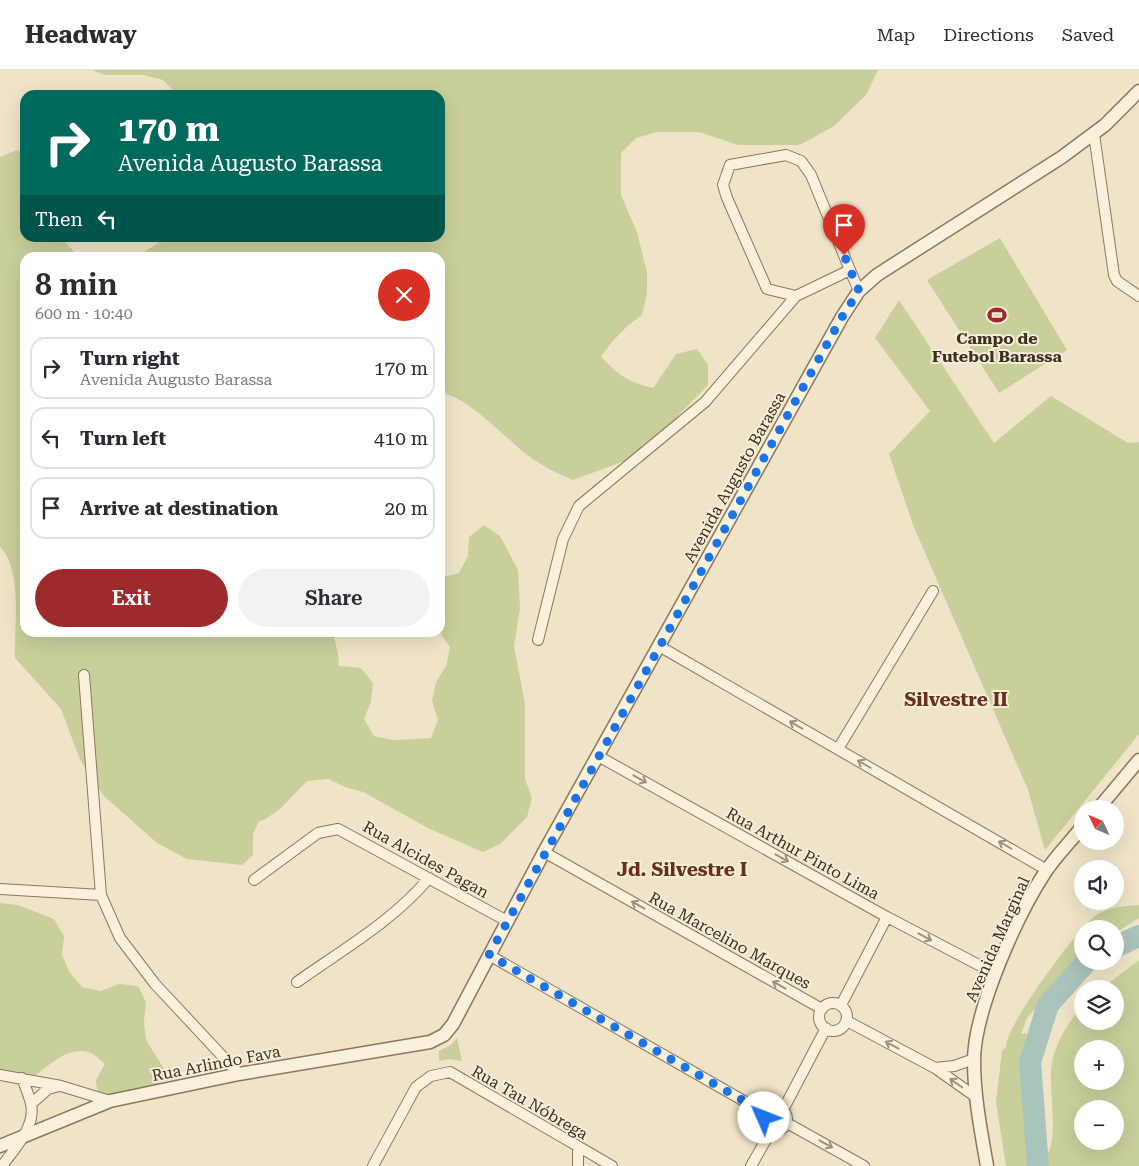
<!DOCTYPE html>
<html lang="en">
<head>
<meta charset="utf-8">
<style>
	:root { --surface:#fff; --page:#f2f2f3; --text:#2b2b33; --muted:#7c7c81; --line:#e1e1e2; --accent:#9e2a2b }
	body { margin:0; font-family:"Roboto Serif",serif; background:var(--page); color:var(--text); height:100vh; display:flex; flex-direction:column; font-size:19px; white-space:nowrap }
	* { box-sizing:border-box; margin:0 }
	p { font-size:16px; color:var(--muted) }
	.icon { flex:none; width:28px; height:28px; fill:none; stroke:currentColor; stroke-width:2; stroke-linecap:round; stroke-linejoin:round }
	.map { position:relative; flex:1; overflow:hidden }
	.side { position:absolute; left:20px; top:182px; width:425px; height:385px; display:flex; flex-direction:column; background:var(--surface); border-radius:15px; box-shadow:0 5px 20px #0002 }
	.side>* { flex:none }
	.top-card { position:absolute; left:20px; top:20px; width:425px; height:152px; border-radius:15px; box-shadow:0 5px 20px #0002; background:#00695c; color:#fff; overflow:hidden }
	.needle { width:32px; rotate:314deg }
	.buttons { position:absolute; left:1074px; top:730px; display:grid; gap:10px }
	.buttons a { display:grid; place-items:center; width:50px; height:50px; border-radius:50%; background:var(--surface); box-shadow:0 5px 20px #0002; font-size:25px }
	.pin { position:absolute; display:grid; place-items:center; width:42px; height:42px; color:#fff; margin:-51px -21px; border-radius:50% 50% 50% 0; rotate:-45deg; box-shadow:0 0 5px #0007 }
	.pin .icon { rotate:45deg }
	.me { position:absolute; width:55px; margin:-28px; rotate:314deg; stroke-linejoin:round; filter:drop-shadow(0 0 4px #0008) }
	.turn { display:flex; align-items:center; gap:18px; height:105px; padding:0 15px; font-size:22px }
	.turn .icon { width:65px; height:65px; stroke-width:2.5 }
	.turn b { display:block; font-size:35px; line-height:42px }
	.then { display:flex; align-items:center; height:48px; padding:0 15px; background:#0003; gap:10px; font-size:19px }
	.round { display:grid; place-items:center; flex:none; width:52px; height:52px; border-radius:26px; background:var(--page) }
	.summary { display:flex; align-items:center; justify-content:space-between; height:85px; padding:0 15px }
	h1 { font-size:30px; font-weight:600; line-height:38px }
	.cta { display:flex; gap:10px; margin-top:auto; padding:10px 15px }
	.cta a { flex:1; height:58px; border-radius:30px; background:var(--accent); color:#fff; font-size:20px; font-weight:600; line-height:58px; text-align:center }
	.cta a+a { background:var(--page); color:var(--text) }
	ul { padding:0; list-style:none }
	li { display:flex; align-items:center; gap:15px; height:62px; margin:0 10px 8px; padding:0 5px; border:2px solid var(--line); border-radius:15px }
	li div { flex:1 }
	li b { display:block; font-size:19px }
	li em { font-style:normal }
	header { display:flex; align-items:center; gap:30px; box-sizing:border-box; height:70px; padding:0 25px; background:var(--surface); border-bottom:1px solid var(--line) }
	header strong { font-size:24px }
	nav { display:flex; gap:28px; margin-inline-start:auto; font-size:18px }
	.map>svg:first-child { display:block }
	.green { fill:#c9cf9b; fill-rule:evenodd }
	.lines { fill:none; stroke-linecap:round; stroke-linejoin:round }
	.river { stroke:#a9c4bc; stroke-width:22 }
	.minor-casing { stroke:#8d765c; stroke-width:12 }
	.tertiary-casing { stroke:#8d765c; stroke-width:15 }
	.minor { stroke:#faf1dc; stroke-width:10 }
	.tertiary { stroke:#faf1dc; stroke-width:12 }
	.oneway { stroke:#9c907e }
	.route { stroke:#1a73e8; stroke-width:9; stroke-dasharray:0 16.2 }
	.labels { text-anchor:middle; stroke-width:4; stroke-linejoin:round; paint-order:stroke }
	.poi-label { font-size:16px; font-weight:bold; fill:#3d2e20; stroke:#f7eed8 }
	.street-label { font-size:16px; fill:#3d2e20; stroke:#f7eed8 }
	.quarter-label { font-size:19px; font-weight:bold; fill:#6b2e1e; stroke:#f7eed8 }
</style>
</head>
<body>
<header>
<strong>Headway</strong>
<nav><a>Map</a><a>Directions</a><a>Saved</a></nav>
</header>
<div class="map">
<svg width="1139" height="1096" viewBox="0 0 1139 1096">
	<rect width="100%" height="100%" fill="#f0e4c8"/>
	<path class="green" d="M92 0H878L866 25 834 56 800 75H738L699 62H657L636 68 621 83V125L637 162 647 203V224L642 245C625 257 612 270 601 287 619 305 628 312 653 318L676 284 697 279 708 295V315L661 363 645 373 630 389 573 410C555 403 537 393 522 381 504 365 463 324 440 323V188L136 187 166 168H440V25H178L163 10 143 5H105Z
		M17 80 25 84V168H61L79 187 25 188V562L333 563 338 584 339 596 361 598 373 613 371 632 364 649 374 666 393 670 431 668 438 650 432 631 436 612 446 596 450 577 440 563V508L459 503 468 486 469 467 484 455 500 466 518 500 520 538 514 576 525 634V709L532 728 527 747 500 774 483 782 430 759 363 722 345 717 328 709 307 711 280 739 264 750 259 751 253 764V785L242 795 187 789 157 773 104 726 80 690 61 639 15 588C14 556 23 500 0 477V87Z
		M1000 168 1067 280 999 323 927 210Z
		M899 230 994 373 1051 326 1128 373 1139 372V664L1045 780 1028 720 913 455 889 384 930 341 875 268Z
		M0 833 18 835 54 849 64 866 62 885 70 903 82 917 101 921 119 914 138 916 146 932 144 951 146 970 166 1002 155 1018 98 1029 96 1010 105 994C100 990 94 983 88 982 64 975 42 1003 23 1015L0 1002Z
		M1139 835V848L1115 863V859H1082V890L1027 948 1021 964 1026 963C1029 997 1027 1057 1049 1082 1057 1056 1050 1029 1051 1001 1052 977 1068 953 1082 936V951H1115V919H1101L1139 890V1096H1006L996 1032 1002 981 1006 977C1004 958 1078 858 1095 846 1108 837 1124 836 1139 835ZM1082 979H1115V1011H1082ZM1082 1039H1115V1071H1082Z
		M457 968 462 991 448 989 439 991V981L451 975Z"/>
	<g class="lines">
		<path class="river" d="M1115 877 1139 866
			M1038 1096 1030 992 1048 935 1087 891"/>
		<g class="minor-casing">
			<path id="minor" d="M1094 64 1114 205 1117 211 1139 226
				M796 226 767 219 727 128 723 115 730 95 786 85 801 91 811 105 850 200
				M538 570 563 469 579 436 705 332 796 226 850 200 859 221
				M659 576 1047 800
				M84 605 101 825 120 868 155 914 239 1004
				M838 679 933 521
				M598 686 887 847 996 904
				M544 782 822 939
				M254 810 318 763 338 759 507 851
				M0 819 101 825
				M489 885 765 1043
				M297 912C342 880 393 851 429 808
				M819 947a14 14 0 1 1 28 0a14 14 0 1 1-28 0Z
				M841 935 887 847
				M847 951 935 998 976 1027
				M935 998 954 996 974 989
				M0 1005 61 1016 110 1031
				M31 1034 48 1019 59 1016
				M763 1049a12 12 0 1 1 24 0a12 12 0 1 1-24 0Z
				M783 1040 826 958
				M787 1053 864 1096
				M2 1096C14 1079 36 1057 31 1034 29 1025 25 1016 22 1008
				M373 1096 416 1017 431 1006 450 1002 612 1096
				M578 1096V1077
				M751 1096 771 1061"/>
		</g>
		<g class="tertiary-casing">
			<path id="tertiary" d="M1098 739 1139 690
				M0 1076 110 1031 239 1004 430 972 444 965 453 954 544 782 842 247 859 221 877 205 1062 87 1105 55 1139 21
				M987 1096C981 1061 974 1026 974 991 974 940 1018 843 1046 801 1057 785 1071 771 1082 757"/>
		</g>
		<use href="#minor" class="minor"/>
		<use href="#tertiary" class="tertiary"/>
	</g>
	<defs><path id="oneway-shaft" d="M-6 0H5M1.5-3L5.5 0L1.5 3" fill="none" stroke-width="1.6" stroke-linecap="round" stroke-linejoin="round" transform="scale(1.25)"/></defs>
	<g class="oneway">
		<use href="#oneway-shaft" transform="translate(796 655) rotate(-150)"/>
		<use href="#oneway-shaft" transform="translate(864 694) rotate(-150)"/>
		<use href="#oneway-shaft" transform="translate(640 709) rotate(29)"/>
		<use href="#oneway-shaft" transform="translate(1005 775) rotate(-150)"/>
		<use href="#oneway-shaft" transform="translate(782 788) rotate(29)"/>
		<use href="#oneway-shaft" transform="translate(638 835) rotate(-151)"/>
		<use href="#oneway-shaft" transform="translate(925 867) rotate(28)"/>
		<use href="#oneway-shaft" transform="translate(779 915) rotate(-151)"/>
		<use href="#oneway-shaft" transform="translate(892 975) rotate(-152)"/>
		<use href="#oneway-shaft" transform="translate(956 1013) rotate(-145)"/>
		<use href="#oneway-shaft" transform="translate(826 1074) rotate(29)"/>
	</g>
	<g class="lines">
		<path class="route" d="M764 1048 765 1043 489 885 842 247 859 221 844 185"/>
	</g>
	<defs>
		<g id="stadium-bare" transform="scale(1.5)"><path d="M0-5a6.5 5 0 1 0 0 10a6.5 5 0 1 0 0-10ZM-3.5-1.8h7v3.6h-7Z" fill="#9e2a2b" stroke="#f7eed8" stroke-width="2.5" paint-order="stroke"/></g>
	</defs>
	<g fill-rule="evenodd">
		<use href="#stadium-bare" x="997" y="245"/>
	</g>
	<g class="labels">
		<g class="poi-label">
			<text x="997" y="274">Campo de<tspan x="997" dy="18">Futebol Barassa</tspan></text>
		</g>
		<g class="street-label">
			<text transform="translate(734 407) rotate(-61)" y="6">Avenida Augusto Barassa</text>
			<text transform="translate(803 783) rotate(29)" y="6">Rua Arthur Pinto Lima</text>
			<text transform="translate(426 789) rotate(29)" y="6">Rua Alcides Pagan</text>
			<text transform="translate(997 869) rotate(-66)" y="6">Avenida Marginal</text>
			<text transform="translate(730 870) rotate(29)" y="6">Rua Marcelino Marques</text>
			<text transform="translate(216 993) rotate(-11)" y="6">Rua Arlindo Fava</text>
			<text transform="translate(530 1032) rotate(30)" y="6">Rua Tau Nóbrega</text>
		</g>
		<g class="quarter-label">
			<text x="956" y="636">Silvestre II</text>
			<text x="682" y="806">Jd. Silvestre I</text>
		</g>
	</g>
</svg>
<div class="buttons">
<a><svg class="needle" viewBox="-14 -14 28 28"><path d="M0-13l5 13h-10z" fill="#e53935"/><path d="M0 13l5-13h-10z" fill="#7c7c81"/></svg></a>
<a><svg class="icon" aria-label="sound" viewBox="0 0 24 24"><path d="M4 9h4l5-4v14l-5-4H4zM17 9q2 3 0 6"/></svg></a>
<a><svg class="icon" aria-label="search" viewBox="0 0 24 24"><circle cx="10" cy="10" r="6"/><path d="M15 15l6 6"/></svg></a>
<a><svg class="icon" aria-label="layers" viewBox="0 0 24 24"><path d="M12 4l9 5-9 5-9-5zM3 14l9 5 9-5"/></svg></a>
<a>+</a>
<a>−</a>
</div>
<div class="pin" style="left:844px;top:185px;background:#d93025"><svg class="icon" aria-label="arrive" viewBox="0 0 24 24"><path d="M6 21V4h12l-3 4 3 4H6"/></svg></div>
<svg class="me" style="left:764px;top:1048px" viewBox="-20 -20 40 40"><circle r="19" fill="#fff"/><path d="M0-13L10 11 0 6-10 11z" fill="#1a73e8"/></svg>
<div class="top-card">
<div class="turn"><svg class="icon" aria-label="right" viewBox="0 0 24 24"><path d="M7 20v-9h11M14 6l5 5-5 5"/></svg><div><b>170 m</b>Avenida Augusto Barassa</div></div>
<div class="then">Then<svg class="icon" aria-label="left" viewBox="0 0 24 24"><path d="M17 20v-9H6M10 6l-5 5 5 5"/></svg></div>
</div>
<section class="side">
<div class="summary"><div><h1>8 min</h1><p>600 m · 10:40</p></div><a class="round" style="background:#d93025;color:#fff"><svg class="icon" aria-label="close" viewBox="0 0 24 24"><path d="M6 6l12 12M18 6L6 18"/></svg></a></div>
<ul>
<li><svg class="icon" aria-label="right" viewBox="0 0 24 24"><path d="M7 20v-9h11M14 6l5 5-5 5"/></svg><div><b>Turn right</b><p>Avenida Augusto Barassa</p></div><em>170 m</em></li>
<li><svg class="icon" aria-label="left" viewBox="0 0 24 24"><path d="M17 20v-9H6M10 6l-5 5 5 5"/></svg><div><b>Turn left</b></div><em>410 m</em></li>
<li><svg class="icon" aria-label="arrive" viewBox="0 0 24 24"><path d="M6 21V4h12l-3 4 3 4H6"/></svg><div><b>Arrive at destination</b></div><em>20 m</em></li>
</ul>
<div class="cta"><a>Exit</a><a>Share</a></div>
</section>
</div>
</body>
</html>
